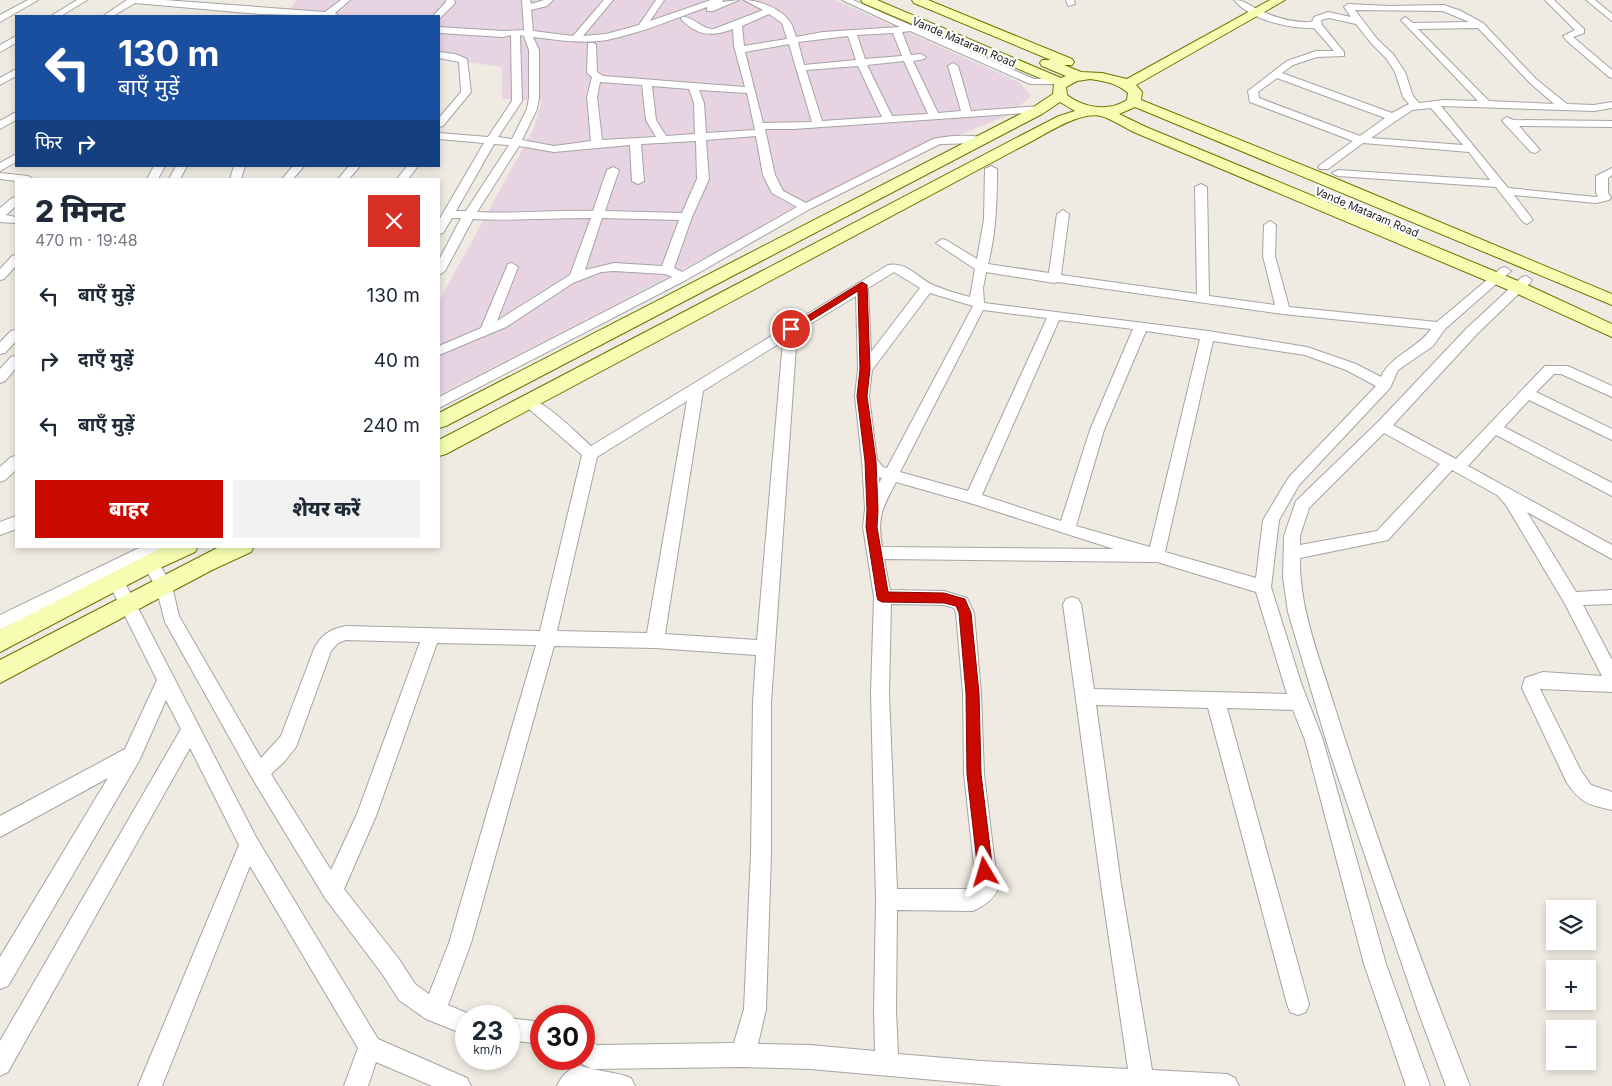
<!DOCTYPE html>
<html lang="hi">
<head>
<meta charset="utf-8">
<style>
	:root { --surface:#fff; --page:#f2f2f3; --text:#1f2937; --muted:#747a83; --accent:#ca0900 }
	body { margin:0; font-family:Inter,"Noto Sans Devanagari",sans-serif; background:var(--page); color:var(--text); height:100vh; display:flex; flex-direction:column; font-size:19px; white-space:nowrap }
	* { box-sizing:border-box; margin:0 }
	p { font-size:16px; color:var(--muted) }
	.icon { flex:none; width:28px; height:28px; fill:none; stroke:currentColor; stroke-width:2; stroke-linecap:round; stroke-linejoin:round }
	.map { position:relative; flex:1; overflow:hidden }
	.details { position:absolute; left:15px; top:178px; width:425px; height:370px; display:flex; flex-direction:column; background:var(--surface); border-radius:0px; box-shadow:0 2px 8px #0003 }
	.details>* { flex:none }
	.hud { position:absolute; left:15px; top:15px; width:425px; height:152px; border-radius:0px; box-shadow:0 2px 8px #0003; background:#1a4fa0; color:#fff; overflow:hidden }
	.controls { position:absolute; left:1546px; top:900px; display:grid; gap:10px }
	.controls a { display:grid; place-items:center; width:50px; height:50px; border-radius:0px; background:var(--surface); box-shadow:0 2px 8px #0003; font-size:25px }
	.speed { position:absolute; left:455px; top:1005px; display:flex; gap:10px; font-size:25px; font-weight:700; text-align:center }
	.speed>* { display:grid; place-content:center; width:65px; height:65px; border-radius:50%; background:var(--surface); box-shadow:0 2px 8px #0003; line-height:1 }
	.speed small { font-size:12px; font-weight:400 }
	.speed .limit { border:8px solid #d22; background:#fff; color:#111 }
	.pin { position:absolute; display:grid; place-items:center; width:42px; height:42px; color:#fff; margin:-21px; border:2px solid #fff; border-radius:50%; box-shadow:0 1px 5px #0007 }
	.me { position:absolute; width:55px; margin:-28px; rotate:353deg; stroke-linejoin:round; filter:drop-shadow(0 0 4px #0008) }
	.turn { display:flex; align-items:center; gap:18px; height:105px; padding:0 20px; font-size:22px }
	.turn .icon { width:65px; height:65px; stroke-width:2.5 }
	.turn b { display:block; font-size:35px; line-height:42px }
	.then { display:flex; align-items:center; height:48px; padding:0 20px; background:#0003; gap:10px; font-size:19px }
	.round { display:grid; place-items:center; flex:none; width:52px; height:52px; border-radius:0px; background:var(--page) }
	.summary { display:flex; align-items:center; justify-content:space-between; height:85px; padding:0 20px }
	h1 { font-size:30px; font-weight:800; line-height:38px }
	.button { display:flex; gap:10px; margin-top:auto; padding:10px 20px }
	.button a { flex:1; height:58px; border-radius:0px; background:var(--accent); color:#fff; font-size:20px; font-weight:800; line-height:58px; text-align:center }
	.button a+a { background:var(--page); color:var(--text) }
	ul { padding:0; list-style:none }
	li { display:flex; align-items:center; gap:15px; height:65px; padding:0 20px }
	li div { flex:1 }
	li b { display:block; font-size:19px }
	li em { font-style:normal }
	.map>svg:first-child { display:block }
	.industrial { fill:#e8d3e3 }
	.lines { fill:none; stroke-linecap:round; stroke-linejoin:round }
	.street-casing { stroke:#a4a4a4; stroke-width:2 }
	.secondary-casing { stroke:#657800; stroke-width:2 }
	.street { fill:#fff; fill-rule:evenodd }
	.secondary { fill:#f6fdb2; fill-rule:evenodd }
	.route { fill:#ca0900; stroke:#830600 }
	.labels { text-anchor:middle; stroke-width:4.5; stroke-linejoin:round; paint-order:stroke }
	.far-street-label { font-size:11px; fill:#1d1d1d; stroke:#fff }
</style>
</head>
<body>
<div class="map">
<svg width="1612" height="1086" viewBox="0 0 1612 1086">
	<rect width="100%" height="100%" fill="#efebe2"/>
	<path class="industrial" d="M296 0H835L1019 82 1031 96 1009 115 956 136 938 138 439 395V301L534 128 542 100 502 99V67L439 58V16H286Z"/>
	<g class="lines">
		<g class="street-casing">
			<path id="street" d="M28 0H38L0 22V15Z
				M77 0H87L61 16H51Z
				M127 0H164L325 12 341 0H350L335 13 339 16 260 14 135 3 113 16H103Z
				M446 0H454L455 3 440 18 433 16 446 2Z
				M522 0H530L531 4 544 0H553L547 6 531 10 533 31 573 36 604 0H613L583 36 606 34 639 25 656 0H664L650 21 711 0H723L722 2 739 0 713 11H707V7C674 19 641 33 607 40 583 44 558 40 533 37L539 50V98L537 109 522 140 554 146 591 141 587 97 592 77 587 73 588 43H594L596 45 597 72 603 76 745 87 734 46 733 29C712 37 697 36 681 19L682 17C694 16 702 30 714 29L763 10 744 0C758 0 782 9 790 22 793 26 794 32 796 37L823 32 900 27 842 0H853L1034 79 1057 78 1062 81 1057 84H1030L910 31 902 32 911 55 921 54 926 57 924 59 913 61 938 113 961 111 948 66 953 63 958 66 971 111 1041 106 1046 109 1041 112 793 129H765L775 175 783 191 806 203 933 139C945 136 979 133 987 140L982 143 940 144 810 209 686 280 439 408V397L672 277 665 274 614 271 601 272 573 283 506 327 439 355V346L481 328 508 264 512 263 518 267 497 321 570 275 591 218C551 218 512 221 473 219L445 271 439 275V260L461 218H452L443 233 439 234V220L484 143 439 139V133L488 137 512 101 511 35 503 37 439 33V27L503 31 524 30ZM769 14 782 23 787 39 744 46 742 26ZM893 33 902 56 865 59 857 35ZM520 35 524 36 529 50V98L527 109 512 139 498 137 522 101ZM848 36 856 60 804 65 798 42ZM789 44 812 122 763 123 745 52ZM904 61 928 114 892 116 867 65ZM858 66 882 117 822 121 806 70ZM600 82 642 85 646 120 656 137 602 140 597 97ZM652 86 689 89 694 103 695 134 666 136 656 120ZM699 90 747 93 755 130 706 133 704 103ZM756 136 763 175 772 193 797 207 682 272 674 268 692 217 709 179 706 140ZM696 141 697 179 682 213 605 211 619 170 613 167 607 170 593 211C554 210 516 214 477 212L519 146 554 152 630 145 632 181 638 184 644 181 641 144ZM494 144 509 145 466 211H456ZM602 218 679 220 662 266 614 263 585 270Z
				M1066 0H1074L1075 4 1068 6Z
				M1234 0C1244 0 1249 5 1259 10 1276 18 1294 23 1312 22L1314 17 1328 12 1351 17 1344 7 1348 4 1390 6 1444 5 1461 11 1483 23 1536 79 1567 104 1594 105 1612 102V108L1594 111 1441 106 1508 188 1596 197 1598 196 1596 193V176L1612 168V175L1608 178V193L1611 198 1609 200 1596 203 1514 195 1533 220 1527 224 1523 222 1496 187 1338 176 1332 173 1338 170 1490 180 1469 152 1363 143 1328 169H1320L1318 167 1320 165 1353 141 1250 102 1248 91 1287 61 1316 51H1334L1314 28C1289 29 1251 20 1234 0ZM1355 10 1443 11 1469 22 1413 23 1405 17 1401 20 1478 101 1444 100 1419 103 1413 96 1405 72 1393 54 1377 39ZM1329 18 1356 24 1371 43 1386 58 1395 72 1403 97 1409 104 1392 113 1282 73 1293 65 1317 57 1344 56V52L1322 25 1321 20ZM1478 28 1530 83 1554 104 1489 101 1418 29ZM1277 78 1385 118 1360 136 1259 98 1258 92ZM1431 108 1463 145 1371 138 1412 110Z
				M1545 0H1554L1584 29V33L1573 37 1612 70V78L1609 77 1567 41 1563 36 1575 30Z
				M1586 0H1595L1612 14V21Z
				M16 36V43L0 52V45Z
				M439 52 455 54 467 59 471 92 443 126 439 127V118L461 92 459 62 439 58Z
				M16 69V76L0 85V78Z
				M16 112V120L0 129V121Z
				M1507 117 1513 120 1612 121V127L1519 126 1540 150 1535 153 1531 152 1503 122 1502 120Z
				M16 154V162L0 171V163Z
				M154 166H165L158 179H147Z
				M176 166H187L180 179H169Z
				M234 166H245L241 179H230Z
				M293 166H304L293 179H282Z
				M349 166H360L349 179H338Z
				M407 166H418L408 179H397Z
				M991 166 997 169C997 201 996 233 988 264L1049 273 1057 214 1063 210 1069 214 1061 275 1197 294 1195 187 1201 184 1207 187 1209 296 1275 305 1263 256 1264 225 1270 221 1276 225 1275 256 1289 307 1437 322 1501 268 1505 267 1511 271 1445 329 1433 346 1398 370 1390 388 1299 485 1279 520 1271 587 1301 683 1323 740 1386 964 1430 1086H1406L1364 964 1305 740 1293 710 1227 708 1309 1004 1306 1012 1298 1015 1290 1012 1287 1004 1208 708 1096 705 1121 884 1152 1070 1227 1074 1235 1078 1239 1086H1003L810 1069 743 1067 592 1069 584 1065 577 1059H584V1037L597 1045 734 1043 744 1009 751 854 753 703 756 655 655 648 554 646 471 943 448 1005 474 1016H466V1035L426 1019 399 1000 383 975 325 898 252 778 165 622 156 587 142 563 143 561 0 630V615L143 546H167L165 550 151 557 156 558 172 586 179 616 261 758 281 736 314 649C321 635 330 629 346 626L540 631 582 455 521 402 523 399C540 394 578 435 591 446L888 265C906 261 918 278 933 285 945 290 957 294 970 297L975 269 936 243 942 239 946 240 977 259 984 219 985 169ZM894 272 920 288 871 352 868 288ZM986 272 1054 283 1058 282 1283 314 1431 329C1417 349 1391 355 1381 377L1356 364 1307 347 1208 331 984 303 983 288ZM930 293 973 306 887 468 883 467 877 460 869 396 872 370ZM856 296 858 369 855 396 862 461 865 509 863 527 874 597 871 693 876 899 874 1010 875 1051 810 1045 758 1044 766 1009 771 854V703L797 332ZM983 310 1047 318 968 491 900 472ZM1059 320 1133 329 1090 430 1061 521 982 495ZM1146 331 1200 339 1150 547 1076 526 1104 430ZM783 341 757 640 665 634 703 391ZM1213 341 1305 355 1346 370 1376 386 1289 477 1263 520 1256 578 1165 552ZM687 401 647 633 557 631 597 457ZM879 477 882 478 879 483ZM896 482 970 503 1114 549 882 547C877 516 882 509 896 482ZM884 559 1157 562 1256 592 1287 694 1094 689 1081 604 1078 599 1072 597 1066 599 1063 604 1101 884 1128 1069 981 1061 898 1054 896 1010 897 910 973 911C984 906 993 900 998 889L984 774 981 693 974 613 967 598 944 591 890 590ZM891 604 944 605 954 608 956 613 963 693 964 774 976 884 970 889H897L889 693ZM346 640 420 642 357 814 331 870 271 774 284 762 296 747 331 651 338 643ZM437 643 536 645 449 943 429 994 415 984 399 959 344 889 376 816Z
				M0 173 28 176 33 179H16V181L0 179Z
				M16 197V206L6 215 16 217V223L0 222V208L12 198Z
				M16 255V266L4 279 0 280V269L12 256Z
				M1526 276 1532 280 1530 283 1477 334 1393 425 1456 459 1545 366H1568L1612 386V397L1561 374H1554L1536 392 1612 429V440L1529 400 1504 427 1612 483V496L1496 435 1468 466 1612 545V559L1527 512 1576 592 1612 590V604L1583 605 1612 660V692L1540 689 1581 771 1591 785 1612 792V810C1589 805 1581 803 1567 783L1522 688 1525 678 1543 672 1602 676 1565 604 1506 505 1497 495 1452 470 1388 540 1300 558C1299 609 1320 659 1335 708 1375 835 1421 962 1470 1086H1446L1418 1011 1329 750 1288 612 1283 577 1284 536 1296 501 1378 422 1467 328 1522 277ZM1384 433 1440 464 1377 531 1300 545V536L1309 508Z
				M16 330V341L5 353 0 354V342L11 331Z
				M16 356V368L5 381 0 383V369L11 357Z
				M16 456V470L5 480 0 482V467L11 457Z
				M16 516V529L0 535V522Z
				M116 575 122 577 256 837 378 1039 467 1078 471 1086H432L376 1062 368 1086H344L358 1048 250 866 162 1086H138L239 845 190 748 8 1072 0 1076V1041L181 729 166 700 139 761 8 986 0 989V957L108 778 0 837V816L125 749 157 680 108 582 110 577Z
				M509 1018 541 1022V1044L509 1040Z
				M579 1065C596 1072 615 1071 631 1078L635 1086H557C562 1075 568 1070 579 1065Z"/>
		</g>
		<g class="secondary-casing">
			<path id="secondary" d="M861 0H877L1061 78 1066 76 1042 66 1040 63 1042 60H1051L914 3 912 0H928L1072 59 1074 62 1072 65H1064L1081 72 1102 73 1127 79 1270 0H1285L1136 85 1142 92 1141 100 1332 177 1612 294V305L1135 107 1119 114 1146 127 1523 283 1612 324V337L1511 291 1136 133C1125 128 1112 119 1101 116 1081 111 1049 132 1032 141L446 454 439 456V440L1022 135 1059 116 1075 111 1060 102 1042 114 446 426 439 428V413L1032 108 1053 94 1054 84 863 3ZM1090 79C1104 81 1117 83 1128 93L1127 100C1108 112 1084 108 1067 95L1066 87 1077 81Z
				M165 546H198L195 552 158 569 0 652V630Z
				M221 546H254L251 552 212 570 0 683V660Z"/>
		</g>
		<use href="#street" class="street"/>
		<use href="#secondary" class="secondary"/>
	</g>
	<path class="route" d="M862 282 867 285 870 369 867 396 876 461 878 510 877 527 888 592 944 593 965 599 971 613 979 693 981 774 993 872 990 877 985 879 980 877 978 872 967 774 966 693 959 613 956 606 944 603 882 602 878 600 877 597 866 527 867 510 865 461 857 396 860 369 858 291 794 331 791 332 786 329Z"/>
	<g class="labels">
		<g class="far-street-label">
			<text transform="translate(964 42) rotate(23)" y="4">Vande Mataram Road</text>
			<text transform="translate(1367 212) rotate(23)" y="4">Vande Mataram Road</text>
		</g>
	</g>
</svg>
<div class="controls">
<a><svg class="icon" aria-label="layers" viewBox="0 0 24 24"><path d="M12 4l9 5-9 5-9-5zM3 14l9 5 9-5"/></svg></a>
<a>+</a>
<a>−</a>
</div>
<div class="speed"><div>23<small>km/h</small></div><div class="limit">30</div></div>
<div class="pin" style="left:791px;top:329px;background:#d93025"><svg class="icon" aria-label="arrive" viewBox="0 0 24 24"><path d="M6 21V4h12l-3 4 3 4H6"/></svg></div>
<svg class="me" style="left:985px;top:872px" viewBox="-20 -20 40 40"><path d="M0-17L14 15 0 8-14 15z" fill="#ca0900" stroke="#fff" stroke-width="4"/></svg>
<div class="hud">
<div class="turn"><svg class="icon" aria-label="left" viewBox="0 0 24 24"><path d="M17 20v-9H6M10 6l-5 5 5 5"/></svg><div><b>130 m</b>बाएँ मुड़ें</div></div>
<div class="then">फिर<svg class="icon" aria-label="right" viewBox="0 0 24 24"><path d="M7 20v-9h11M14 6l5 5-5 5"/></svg></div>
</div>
<section class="details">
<div class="summary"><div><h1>2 मिनट</h1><p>470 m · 19:48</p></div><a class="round" style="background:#d93025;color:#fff"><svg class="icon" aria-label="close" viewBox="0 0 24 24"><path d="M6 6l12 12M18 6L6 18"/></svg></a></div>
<ul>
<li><svg class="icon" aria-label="left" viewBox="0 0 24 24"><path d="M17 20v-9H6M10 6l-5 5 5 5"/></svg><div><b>बाएँ मुड़ें</b></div><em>130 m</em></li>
<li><svg class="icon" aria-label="right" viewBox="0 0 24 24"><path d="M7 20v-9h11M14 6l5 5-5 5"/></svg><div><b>दाएँ मुड़ें</b></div><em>40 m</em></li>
<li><svg class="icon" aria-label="left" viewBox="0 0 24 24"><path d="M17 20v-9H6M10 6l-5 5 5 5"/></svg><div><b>बाएँ मुड़ें</b></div><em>240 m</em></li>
</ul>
<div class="button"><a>बाहर</a><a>शेयर करें</a></div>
</section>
</div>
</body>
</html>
